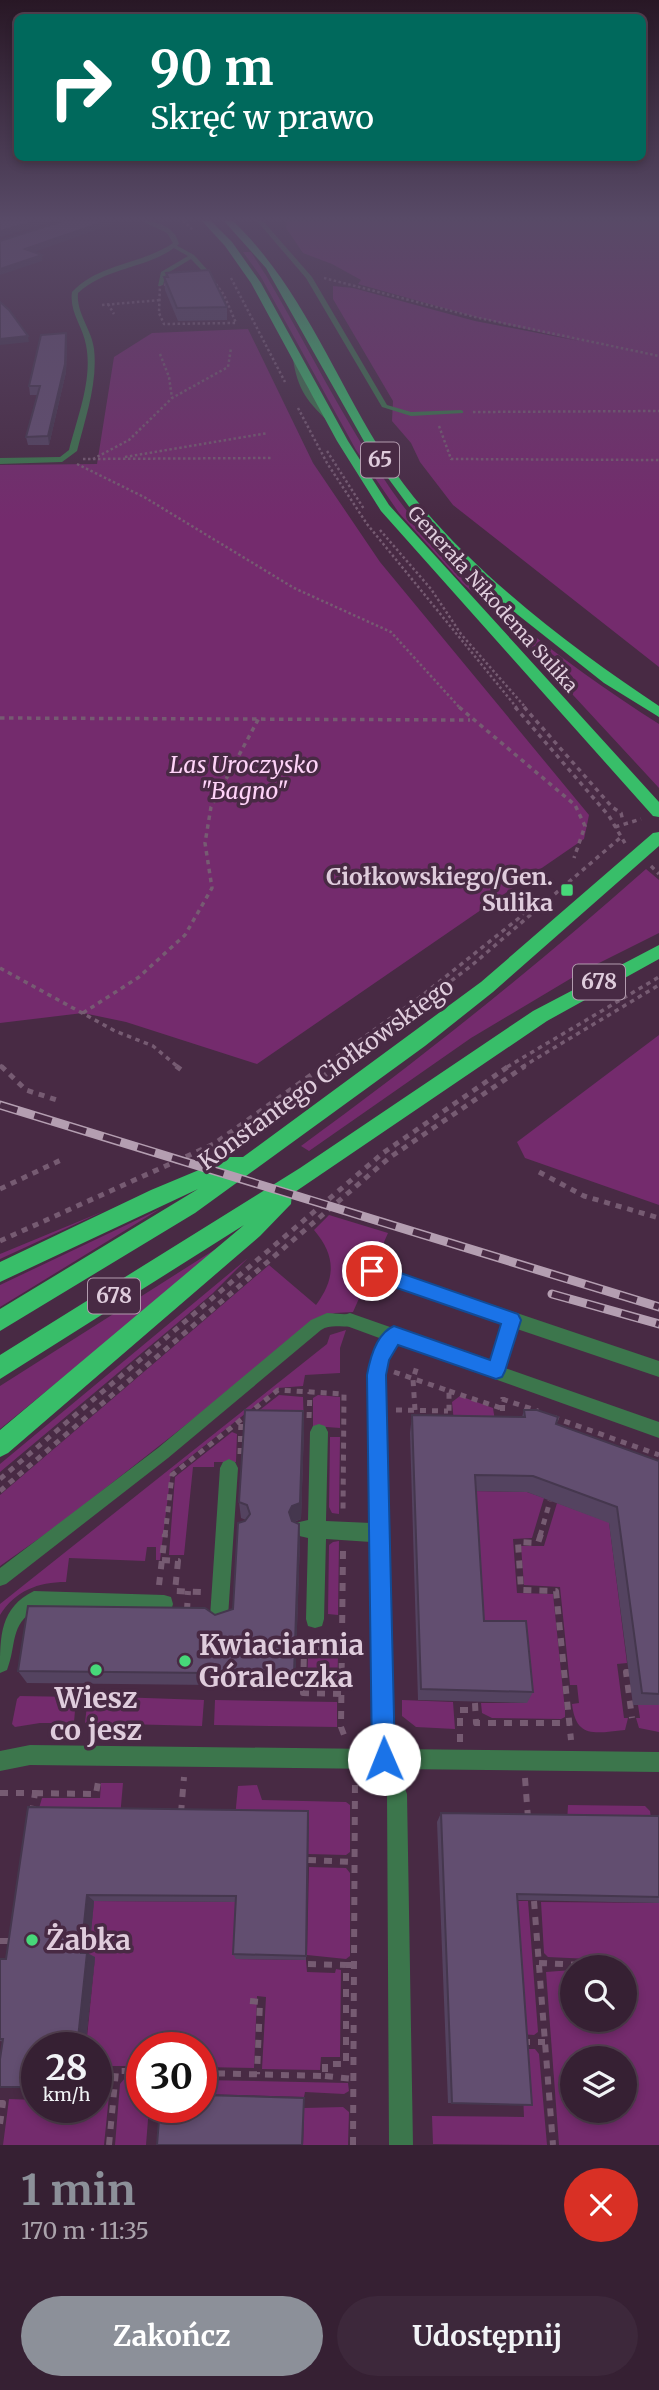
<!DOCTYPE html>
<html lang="pl">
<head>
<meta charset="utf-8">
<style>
	:root { --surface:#362033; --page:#3d283b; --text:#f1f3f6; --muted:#aaa3ac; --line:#503e4e; --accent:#8c9099 }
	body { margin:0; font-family:Merriweather,serif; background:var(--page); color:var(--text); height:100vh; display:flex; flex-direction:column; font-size:26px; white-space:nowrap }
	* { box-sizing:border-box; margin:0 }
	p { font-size:23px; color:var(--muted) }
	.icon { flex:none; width:38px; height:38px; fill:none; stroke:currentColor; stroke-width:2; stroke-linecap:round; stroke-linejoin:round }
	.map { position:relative; height:2145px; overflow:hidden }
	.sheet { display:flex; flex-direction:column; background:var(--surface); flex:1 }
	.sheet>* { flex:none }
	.hud { position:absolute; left:14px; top:14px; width:632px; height:147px; border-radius:10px; box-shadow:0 4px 10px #0003,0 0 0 2px var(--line); background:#00695c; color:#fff; overflow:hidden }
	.fabs { position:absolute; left:560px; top:1955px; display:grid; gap:14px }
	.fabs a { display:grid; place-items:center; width:77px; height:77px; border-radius:50%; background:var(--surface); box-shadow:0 4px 10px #0003,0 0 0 2px var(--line); font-size:35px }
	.speed { position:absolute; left:21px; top:2032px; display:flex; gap:14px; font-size:35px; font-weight:700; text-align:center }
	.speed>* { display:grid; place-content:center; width:91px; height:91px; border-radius:50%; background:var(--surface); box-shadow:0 4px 10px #0003,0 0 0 2px var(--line); line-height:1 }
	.speed small { font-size:18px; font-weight:400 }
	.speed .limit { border:10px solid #d22; background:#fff; color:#111 }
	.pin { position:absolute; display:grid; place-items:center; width:60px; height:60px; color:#fff; margin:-30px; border:4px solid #fff; border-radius:50%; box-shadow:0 2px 7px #0007 }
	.me { position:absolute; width:77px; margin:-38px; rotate:359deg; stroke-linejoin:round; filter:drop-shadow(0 0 5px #0008) }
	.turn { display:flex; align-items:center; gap:24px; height:147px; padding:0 21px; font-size:32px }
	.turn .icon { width:91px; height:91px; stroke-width:2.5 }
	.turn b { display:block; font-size:49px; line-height:60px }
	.round { display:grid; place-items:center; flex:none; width:74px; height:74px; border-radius:37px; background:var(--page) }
	.summary { display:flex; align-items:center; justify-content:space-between; height:119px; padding:0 21px }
	h1 { font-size:42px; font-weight:700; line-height:52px; color:var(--accent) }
	.action { display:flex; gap:14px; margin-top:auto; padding:14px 21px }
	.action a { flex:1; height:80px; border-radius:42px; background:var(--accent); color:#fff; font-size:28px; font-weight:700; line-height:80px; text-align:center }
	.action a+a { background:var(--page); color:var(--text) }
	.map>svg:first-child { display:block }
	.green { fill:#742b6d; fill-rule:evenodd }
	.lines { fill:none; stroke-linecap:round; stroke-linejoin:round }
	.path-far3 { stroke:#765b72; stroke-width:2.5; stroke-dasharray:2.5 2.5; stroke-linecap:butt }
	.path-far2 { stroke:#765b72; stroke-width:3.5; stroke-dasharray:4.5 4.5; stroke-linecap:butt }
	.path-far1 { stroke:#765b72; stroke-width:5; stroke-dasharray:6 6; stroke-linecap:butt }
	.path { stroke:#765b72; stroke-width:6; stroke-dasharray:8 8; stroke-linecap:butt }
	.service { fill:#3c764c; fill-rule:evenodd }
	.minor { fill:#3c764c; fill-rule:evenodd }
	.trunk { fill:#38be69; fill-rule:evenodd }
	.rail-casing { stroke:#b49eb1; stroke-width:9 }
	.rail { stroke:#482a44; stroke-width:6; stroke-dasharray:18; stroke-linecap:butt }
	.wall { fill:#544360 }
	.shaded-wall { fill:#45374e }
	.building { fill:#624e70; stroke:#45374e; stroke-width:2 }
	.route { fill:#1a73e8; stroke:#114b97; stroke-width:2 }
	.poi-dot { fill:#47d779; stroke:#482a44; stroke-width:2.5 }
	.labels { text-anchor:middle; stroke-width:7; stroke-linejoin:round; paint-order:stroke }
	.far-street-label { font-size:19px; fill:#dfccdc; stroke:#482a44 }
	.shield { fill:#482a44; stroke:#b29bae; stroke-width:2 }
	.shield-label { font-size:21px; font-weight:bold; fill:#dfccdc }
	.park-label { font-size:23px; font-style:italic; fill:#fed3f8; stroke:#482a44 }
	.poi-label { font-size:23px; font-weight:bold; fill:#dfccdc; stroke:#482a44; text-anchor:end }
	.street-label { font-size:23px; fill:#dfccdc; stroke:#482a44 }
	.near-poi-label { font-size:28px; font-weight:bold; fill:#dfccdc; stroke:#482a44; text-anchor:start }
</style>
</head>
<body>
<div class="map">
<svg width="659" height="2145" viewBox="0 0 659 2145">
	<rect width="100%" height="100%" fill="#482a44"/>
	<path class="green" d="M287 221H659V667L453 505 420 462 411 443 392 421 393 401 333 299V286L353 288 475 321 579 341 479 318 358 284 361 280 332 264 303 253 286 228Z
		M243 252H251L267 277C308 347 344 421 390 488 455 582 563 663 659 724V788L500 616 462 583 399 513 356 450 261 277Z
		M248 329 313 463 380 562 589 815 584 839 257 1064 126 1022 83 1013 0 1023V465L97 464 114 357 152 333Z
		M646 869 659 880V933L585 970 471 1038 309 1151 301 1146C423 1057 533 969 646 869Z
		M659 1035V1205L525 1158 517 1142Z
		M160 1209 0 1307V1285Z
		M104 1211 0 1259V1254Z
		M329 1215 388 1233 353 1312 335 1313 322 1318 61 1523 0 1566V1495L269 1265 316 1305C336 1278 336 1256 314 1230Z
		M233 1238 0 1429V1386Z
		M248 1258 212 1294 0 1472V1464Z
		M346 1330 340 1348V1373L305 1375 303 1386 278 1388 171 1472 160 1560H156V1547H147L145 1561 69 1558 66 1582C38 1582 15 1591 0 1615V1604L327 1344 330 1335Z
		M279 1395 303 1397 304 1428 247 1420Z
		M318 1395 340 1397V1428L313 1426V1398Z
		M460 1396 493 1408 497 1434 455 1433 452 1402Z
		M232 1432 237 1434 236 1462H214V1467H193L184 1555H169L175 1477Z
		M330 1437H340L339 1514 332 1513 329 1507Z
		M471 1491 527 1492 544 1498 532 1538 513 1539 517 1593 553 1594 565 1710V1717L561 1719 492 1718 482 1713 481 1703H527L480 1634Z
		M557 1503 609 1522 627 1663 617 1664 624 1718H628L625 1730C595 1733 576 1739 572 1704L579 1703 577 1685H570L560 1587 524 1585 521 1546H544Z
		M333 1542 339 1541 338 1615 328 1614 329 1545Z
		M308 1656H338L337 1690 307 1689Z
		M20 1696 76 1697 74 1723H40L15 1727 12 1724 17 1699Z
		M88 1696 204 1700 202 1726 85 1723Z
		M215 1700 337 1702V1727L214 1725Z
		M402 1700 453 1702 455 1729 416 1727 402 1716Z
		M638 1705H659V1732L639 1728 636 1718H640Z
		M101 1783H123L120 1817 37 1815 42 1798H100Z
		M257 1785 262 1800 346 1802 350 1805V1852L346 1855 308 1854V1819L235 1818 238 1786Z
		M568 1805 645 1806 650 1811 652 1825 567 1823Z
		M309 1867 346 1868 350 1873V1956L346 1959 307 1955Z
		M94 1901 239 1902 236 1959 306 1960 307 1972 335 1973 336 1969 341 1970 340 2057H321L320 2070 262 2069 266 1997 257 1996 254 2068 201 2067V2048H142V2066H112L104 2145H3L9 2099 37 2100V2107H96V2048L86 2047 95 1958 88 1957Z
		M511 1901H528L538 2032 534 2035 520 2034Z
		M541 1902 659 1903V2145H559L546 1972 572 1970V2020H594L595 2027 618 2028V2020H625V1967H612L611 1960 548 1957 544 1953ZM572 2058H625V2110H572Z
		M521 2049H535L539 2054 547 2145 433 2144 432 2116 524 2117Z
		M125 2078H142V2107H149L146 2145H115L120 2084Z
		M201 2080 348 2083 349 2091 344 2094 305 2092 304 2097 201 2094Z
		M343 2107 349 2112 348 2145H303L304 2108Z"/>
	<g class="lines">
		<path class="path-far3" d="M183 221 193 230
			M210 276 224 295 236 323 164 324 159 313 160 285 203 281 202 278Z
			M231 278 285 382
			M324 278 479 318 659 356
			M108 304 114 314
			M102 305 161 300
			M160 354 169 377 172 398
			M298 408 327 463 367 524 517 708
			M473 412 659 411
			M439 426 451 459 659 460
			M327 451 364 509
			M125 457 268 433
			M83 459 272 458
			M93 459 129 440 172 398 228 367 231 348
			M77 464 144 497 294 588 391 632 460 708
			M380 530 431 589 461 634 526 708"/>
		<path class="path-far2" d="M459 707 575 805 585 826 574 858
			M515 707 609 816 626 845
			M524 707 612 807 621 813 623 821
			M0 718 470 720
			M615 827 641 819
			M651 866 659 874
			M0 968 115 1031 153 1046 178 1067
			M83 1013 139 977 185 935 212 888 205 843 211 807 259 718
			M0 1065 2 1067
			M322 1067 419 998 519 918 533 902 541 899
			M336 1067 471 966 620 838
			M507 1067 659 977
			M522 1067 659 985"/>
		<path class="path-far1" d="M1 1066 26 1090 57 1100
			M176 1066 184 1072
			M223 1146 338 1066
			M539 1172 584 1196 659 1218
			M0 1189 63 1159
			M0 1241 214 1144 324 1066
			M394 1372 449 1391V1422
			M449 1391 501 1408
			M502 1399 538 1411
			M396 1410 448 1411
			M415 1410 413 1379 418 1363
			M553 1417 659 1455
			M309 1418 310 1392
			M502 1423 503 1397
			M240 1454 241 1421
			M0 1479 383 1153 509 1066
			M0 1491 389 1158 525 1066
			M165 1536 172 1475 278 1390 344 1394 343 1514
			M540 1536 550 1501"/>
		<path class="path" d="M541 1534 538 1543 518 1542 521 1590 556 1591 571 1740
			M343 1551 341 1727 346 1740
			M162 1560 178 1561 175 1591 201 1592
			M159 1585 165 1534
			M187 1611 188 1591
			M629 1672H626L632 1718
			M341 1694 303 1693 304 1649 342 1650
			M475 1703 476 1723H570
			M460 1742V1710H476
			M525 1778 528 1818
			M0 1793H35L32 1812
			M35 1793 96 1794 99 1776
			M181 1813 184 1777
			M308 1860 354 1862
			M534 1901 553 2145
			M0 1941H13
			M539 1963 606 1966
			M308 1964 346 1965
			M250 2001 260 2002 257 2074
			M522 2042H545
			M201 2073 325 2076V2064H346V1965H354
			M325 2076 353 2079
			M0 2103H3L0 2124
			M109 2145 116 2071H142
			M353 2145 355 1778"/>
		<path class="service" d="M257 221H263L312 277 387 405 411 412 461 410 463 411V413L411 416 382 407 306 278Z
			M174 244 194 255 212 275V277H208L191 259 166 274 163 285 158 286 161 272 188 256 172 247Z
			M295 350 298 352C303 384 310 397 334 417V421H328C304 399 296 385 292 352Z
			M327 1313 355 1315 357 1320 355 1325C343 1329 332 1323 321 1330L168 1458 6 1584 0 1586V1568L158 1448 311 1320Z"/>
		<path class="minor" d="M142 221C158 221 175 227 179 244 150 269 107 266 78 293 76 313 92 330 94 349 98 383 85 419 77 451L62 462 0 464V458L60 457 69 450C77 418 93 379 86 345 83 327 69 312 72 292 99 263 141 265 173 243L167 233Z
			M372 1264 659 1361V1377L517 1329 505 1368 659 1422V1438L397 1344 387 1360 385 1375 394 1749 659 1752V1772L398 1769 407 1794 413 2145H389L387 1794 378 1769 30 1765 0 1771V1751L30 1745 374 1749 371 1542 326 1539 324 1619 322 1626 315 1628 308 1626 306 1619 308 1538 295 1535 292 1529 295 1523 308 1520 310 1432 313 1426 319 1424 325 1426 328 1432 326 1521 371 1523 369 1375 371 1358 382 1339 344 1325 342 1320 344 1315 350 1313 490 1362 503 1324 366 1276 364 1271 366 1266Z
			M229 1459 235 1462 238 1468 228 1617 226 1624 219 1626 212 1624 210 1617 220 1468 223 1462Z
			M34 1591 164 1595 171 1597 173 1604 171 1611 164 1613 36 1609C9 1625 17 1645 7 1670L0 1673C0 1635 0 1608 34 1591Z"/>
		<path class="trunk" d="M202 221H211L232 242 261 283 348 441 389 505 659 802V817L653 816 381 511 337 441 251 283 225 246Z
			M224 221H233C301 286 335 379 385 457 446 553 565 644 659 706V717L604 683 498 599 413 512 374 459 266 268Z
			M659 832V846L493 992 425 1046 195 1213 0 1331V1309L198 1189 0 1282V1262L151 1190 230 1157H243L481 982 653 833Z
			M659 945V959L547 1021 292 1194 291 1204 260 1236 8 1453 0 1457V1430L244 1225 0 1379V1355L300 1168 533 1011Z"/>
		<g class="rail-casing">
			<path id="rail" d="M0 1105 659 1307
				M552 1294 659 1324"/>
		</g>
		<use href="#rail" class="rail"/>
	</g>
	<path class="wall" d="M166 273 227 307V320L178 321 165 290 164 277H166Z
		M67 342 66 372 49 445H28L26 437 37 395H30L29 386Z
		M524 1410 556 1424 659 1461V1705H633L609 1523 527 1492 476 1491 484 1621 533 1692 527 1703 418 1700 410 1433 412 1415 522 1417Z
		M303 1411 304 1428 301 1519 294 1522 300 1539 295 1686 27 1683 18 1671 215 1615 233 1609 246 1520 241 1518 239 1502Z
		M28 1807 308 1811 306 1960 236 1959 233 1954 235 1902 94 1901 89 1954 95 1957 85 2048H37L0 2041V1959H6Z
		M441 1813 659 1816V1903L518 1900 452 2103H448L437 1822Z"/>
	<path class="shaded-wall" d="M36 221H55L0 237V231Z
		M106 221H114L113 224 26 255 25 249Z
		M42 255V261L0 275V269Z
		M66 333 67 342 66 372 49 445 48 436Z
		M28 336 29 342 0 345V339Z
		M303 1411 304 1428 301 1519 293 1522 290 1528 289 1512 292 1506Z
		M299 1524 300 1539 295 1686 294 1674Z
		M308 1811 309 1819 306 1960V1956Z
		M87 1895 94 1901 89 1954 95 1957 85 2048H77L81 1953Z
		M304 2097 303 2145H302L304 2098Z"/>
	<path class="building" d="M0 221H36L0 231Z
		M63 221H106L25 249 42 255 0 269V241Z
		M209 270 227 307 177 308 164 277H168L166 273Z
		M0 302 9 310 28 336 0 339Z
		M66 333 65 364 48 436 26 437 40 386H29L41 335Z
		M245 1410 303 1411 300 1503 292 1506 289 1512 292 1521 299 1524 294 1674 18 1671 28 1606 205 1608 215 1615 233 1609 238 1523 245 1521 250 1514 247 1505 239 1502Z
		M524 1410H537L558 1417 556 1424 659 1461V1694L642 1693 617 1507 533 1476 475 1475 484 1621H526L533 1692 421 1689 412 1415 525 1417Z
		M28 1807 308 1811 306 1956 233 1954 236 1896 87 1895 81 1953H87L77 2048H37V2087H0V2059L3 2039H0V1959H6Z
		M441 1813 659 1816V1897L517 1894 532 2105 452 2103Z
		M201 2095 304 2098 302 2145H157L160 2107H201Z"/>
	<linearGradient id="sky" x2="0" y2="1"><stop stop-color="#281725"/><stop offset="0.42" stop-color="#584a67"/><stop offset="1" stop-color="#584a67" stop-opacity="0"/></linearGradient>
	<rect width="659" height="521" fill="url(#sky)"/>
	<path class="route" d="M372 1263 518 1314 521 1320 505 1371 502 1377 496 1379 398 1345 389 1360 386 1375 395 1759 392 1767 384 1770 376 1767 372 1759 367 1375C370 1358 377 1333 394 1326L490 1360 501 1324 365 1277 363 1271 365 1266Z"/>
	<g class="poi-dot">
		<rect x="560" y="883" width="14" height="14" rx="3.5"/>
		<circle cx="185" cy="1661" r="7"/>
		<circle cx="96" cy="1670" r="7"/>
		<circle cx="32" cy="1940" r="7"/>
	</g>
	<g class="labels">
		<g class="far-street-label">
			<text transform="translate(493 599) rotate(48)" y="7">Generała Nikodema Sulika</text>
		</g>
		<g class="shield">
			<rect x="361" y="442.5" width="38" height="35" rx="5"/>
			<rect x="573" y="964.5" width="52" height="35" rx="5"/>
			<rect x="88" y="1278.5" width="52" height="35" rx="5"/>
		</g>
		<g class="shield-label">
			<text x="380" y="467">65</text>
			<text x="599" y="989">678</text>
			<text x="114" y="1303">678</text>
		</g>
		<g class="park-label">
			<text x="244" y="773">Las Uroczysko<tspan x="244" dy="26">"Bagno"</tspan></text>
		</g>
		<g class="poi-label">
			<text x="553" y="885">Ciołkowskiego/Gen.<tspan x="553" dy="26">Sulika</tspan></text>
		</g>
		<g class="street-label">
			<text transform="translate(326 1074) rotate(-36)" y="8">Konstantego Ciołkowskiego</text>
		</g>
		<g class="near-poi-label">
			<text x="199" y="1655">Kwiaciarnia<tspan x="199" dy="32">Góraleczka</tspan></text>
			<text x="96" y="1708" text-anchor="middle">Wiesz<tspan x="96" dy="32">co jesz</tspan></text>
			<text x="46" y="1950">Żabka</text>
		</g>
	</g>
</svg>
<div class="fabs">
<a><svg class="icon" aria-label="search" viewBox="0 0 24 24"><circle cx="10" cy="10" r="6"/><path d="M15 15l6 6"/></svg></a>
<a><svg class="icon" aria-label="layers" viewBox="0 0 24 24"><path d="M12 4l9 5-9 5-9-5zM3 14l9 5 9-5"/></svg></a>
</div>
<div class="speed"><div>28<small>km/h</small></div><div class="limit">30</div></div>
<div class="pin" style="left:372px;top:1271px;background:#d93025"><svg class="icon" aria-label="arrive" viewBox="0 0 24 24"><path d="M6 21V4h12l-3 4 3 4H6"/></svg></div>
<svg class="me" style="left:384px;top:1759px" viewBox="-20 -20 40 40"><circle r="19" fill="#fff"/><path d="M0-13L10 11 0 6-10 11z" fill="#1a73e8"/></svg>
<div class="hud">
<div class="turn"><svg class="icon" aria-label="right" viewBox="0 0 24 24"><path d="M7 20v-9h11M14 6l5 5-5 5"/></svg><div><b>90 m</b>Skręć w prawo</div></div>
</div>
</div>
<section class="sheet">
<div class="summary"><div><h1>1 min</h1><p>170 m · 11:35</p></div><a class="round" style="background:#d93025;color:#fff"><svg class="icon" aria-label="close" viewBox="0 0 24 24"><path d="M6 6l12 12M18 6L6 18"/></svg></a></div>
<div class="action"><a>Zakończ</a><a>Udostępnij</a></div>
</section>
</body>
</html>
